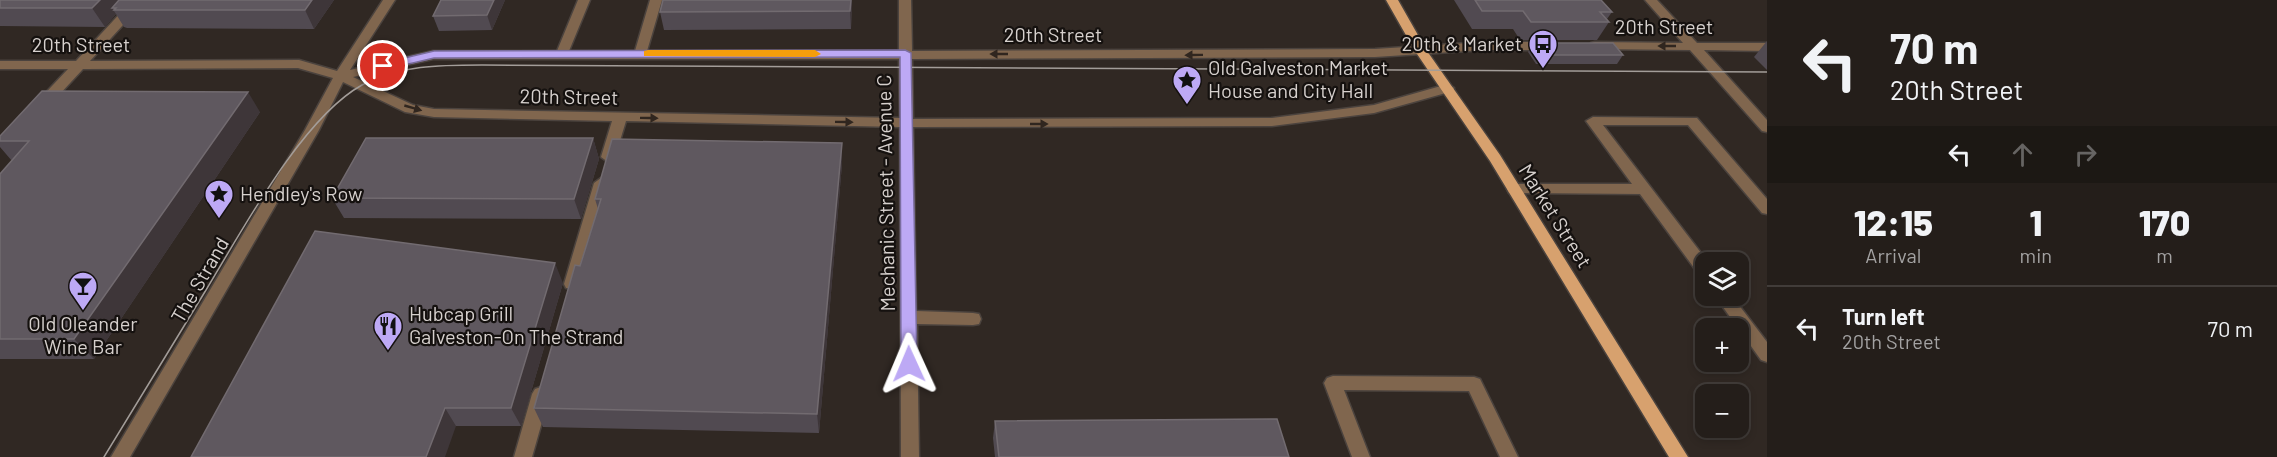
<!DOCTYPE html>
<html lang="en">
<head>
<meta charset="utf-8">
<style>
	:root { --surface:#241e1a; --page:#2c2723; --text:#f1f3f6; --muted:#a3a2a2; --line:#413c39 }
	body { margin:0; font-family:Barlow,sans-serif; background:var(--page); color:var(--text); height:100vh; display:flex; flex-direction:column; font-size:22px; white-space:nowrap }
	* { box-sizing:border-box; margin:0 }
	p { font-size:20px; color:var(--muted) }
	.icon { flex:none; width:33px; height:33px; fill:none; stroke:currentColor; stroke-width:2; stroke-linecap:round; stroke-linejoin:round }
	.map { position:relative; flex:1; overflow:hidden }
	.sheet { display:flex; flex-direction:column; background:var(--surface); width:510px }
	.sheet>* { flex:none }
	.hud { background:#241e1a; color:var(--text); overflow:hidden }
	.buttons { position:absolute; left:1695px; top:252px; display:grid; gap:12px }
	.buttons a { display:grid; place-items:center; width:54px; height:54px; border-radius:12px; background:var(--surface); box-shadow:0 3px 9px #0003,0 0 0 2px var(--line); font-size:30px }
	.pin { position:absolute; display:grid; place-items:center; width:51px; height:51px; color:#fff; margin:-26px; border:3px solid #fff; border-radius:50%; box-shadow:0 2px 6px #0007 }
	.me { position:absolute; width:66px; margin:-33px; rotate:359deg; stroke-linejoin:round; filter:drop-shadow(0 0 4px #0008) }
	.turn { display:flex; align-items:center; gap:21px; height:126px; padding:0 24px; font-size:27px }
	.turn .icon { width:78px; height:78px; stroke-width:2.5 }
	.turn b { display:block; font-size:42px; line-height:51px }
	.lanes { display:flex; align-items:center; height:57px; padding:0 24px; background:#0003; justify-content:center; gap:30px; direction:ltr }
	.lanes .off { opacity:.35 }
	.eta { display:flex; justify-content:space-evenly; align-items:center; height:102px; text-align:center }
	.eta b { font-size:36px; font-weight:800; line-height:42px }
	ul { padding:0; list-style:none }
	li { display:flex; align-items:center; gap:18px; height:84px; padding:0 24px; border-top:2px solid var(--line) }
	li div { flex:1 }
	li b { display:block; font-size:22px }
	li em { font-style:normal }
	main { display:flex; flex:1; min-height:0 }
	.map>svg:first-child { display:block }
	.lines { fill:none; stroke-linecap:round; stroke-linejoin:round }
	.minor-casing { stroke:#4b433e; stroke-width:3 }
	.major-casing { stroke:#4b433e; stroke-width:3 }
	.minor { fill:#80664e; fill-rule:evenodd }
	.major { fill:#d7a16e; fill-rule:evenodd }
	.tram { stroke:#a39d99; stroke-width:1.5 }
	.wall { fill:#514a51 }
	.shaded-wall { fill:#3e3639 }
	.building { fill:#5f585f; stroke:#726b70; stroke-width:1.5 }
	.oneway { fill:#30261f }
	.route { fill:#bda9f5; stroke:#7b6e9f; stroke-width:1.5 }
	.slow { fill:#f59e0b }
	.labels { text-anchor:middle; stroke-width:4.5; stroke-linejoin:round; paint-order:stroke }
	.street-label { font-size:20px; fill:#d6d0cd; stroke:#15110f }
	.poi-label { font-size:20px; fill:#d6d0cd; stroke:#15110f; text-anchor:start }
</style>
</head>
<body>
<main>
<div class="map">
<svg width="1767" height="457" viewBox="0 0 1767 457">
	<rect width="100%" height="100%" fill="#302823"/>
	<g class="lines">
		<g class="minor-casing">
			<path id="minor" d="M383 0H395L350 70 433 51H557L578 0H590L569 51H635L650 0H662L647 51H899V0H911L912 51 1375 49 1483 42H1553L1559 46 1553 50H1483L1375 57 912 59 913 119 1272 118 1374 105 1448 84 1454 88 1453 91 1374 113 1272 126 913 127 916 311 973 313 979 314 981 319 979 324 973 325 917 324 919 457H901L900 127 626 121 615 157 608 162 601 157 612 121 434 117 405 112 343 82 319 130 130 457H111L305 130 333 78 298 68 83 69 46 109H36L34 106 36 103 68 69H0V61H76L125 8H133V14L90 61 299 60 337 71ZM433 59H899L900 118 434 109 413 105 353 77Z
				M1645 0H1657L1697 43H1767V51L1704 50 1767 120V132L1762 131 1690 50 1591 49 1589 46 1591 43 1595 42 1683 43Z
				M1593 117 1697 118 1767 199V214L1762 213 1688 125H1603L1708 262H1706V278L1700 276 1640 194 1509 193 1507 189 1509 185 1514 184H1632L1586 121Z
				M601 178 608 183 580 284 578 288H566L564 284 594 183Z
				M1715 296H1732L1767 342V362L1761 360Z
				M1333 376 1474 377 1480 379 1518 457H1500L1469 391 1344 390 1370 457H1352L1324 383 1327 378Z
				M541 387 547 389 550 394 532 457H514L532 394 535 389Z"/>
		</g>
		<g class="major-casing">
			<path id="major" d="M1386 0H1398L1427 51 1500 155 1688 457H1669L1490 161 1415 51Z"/>
		</g>
		<use href="#minor" class="minor"/>
		<use href="#major" class="major"/>
		<path class="tram" d="M104 457C138 401 172 346 206 290 242 231 302 118 362 85 399 65 441 65 482 65L1767 72"/>
	</g>
	<path class="wall" d="M0 0H334L314 29 127 28 124 27 116 14 105 27 0 26Z
		M505 0 492 30 439 31 433 16Z
		M852 0 851 29 664 30 660 12Z
		M1454 0H1601L1612 12 1607 19 1609 22 1597 40H1520L1513 29H1472Z
		M1767 41V70L1754 57Z
		M1533 43 1623 55 1617 64H1536L1528 52Z
		M260 112 94 359H0V174L12 161 0 147V136Z
		M593 138 599 159 581 219 344 218 332 198Z
		M842 143V164L819 433 543 427 534 408 598 209 595 199Z
		M563 283 521 426H456L191 457Z
		M995 421 1289 457H995L993 438Z"/>
	<path class="shaded-wall" d="M100 0H119L116 8H112L116 14 105 27 92 8Z
		M312 0H334L314 29 305 10Z
		M494 0H505L492 30 487 15Z
		M851 0H852L851 29 850 11Z
		M248 92 260 112 94 359 74 339Z
		M593 138 599 159 581 219 574 199Z
		M842 143V164L819 433 817 414Z
		M555 263 563 283 521 426 511 408Z
		M445 408 456 426 445 457H426Z"/>
	<path class="building" d="M0 0H100L92 8H0Z
		M119 0H312L305 10H114L116 8H112Z
		M441 0H494L487 15 433 16Z
		M663 0H851L850 11 660 12Z
		M1475 0H1601L1612 12H1600L1609 22H1531L1523 11H1482Z
		M1533 43H1613L1623 55H1541Z
		M42 91 248 92 74 339H0V174L29 141H0V136Z
		M366 138H593L574 199 332 198Z
		M612 139 842 143 817 414 534 408 575 265 580 266 601 199H595Z
		M315 231 555 263 511 408H445L426 457H191Z
		M1277 419 1289 457H999L995 421Z"/>
	<defs><path id="oneway-solid" d="M-6-.8H1V-3.2L6.5 0L1 3.2V.8H-6Z" transform="scale(1.5)"/></defs>
	<g class="oneway">
		<use href="#oneway-solid" transform="translate(1667 46) rotate(-180)"/>
		<use href="#oneway-solid" transform="translate(999 54) rotate(-180)"/>
		<use href="#oneway-solid" transform="translate(1194 55) rotate(179)"/>
		<use href="#oneway-solid" transform="translate(413 108) rotate(16)"/>
		<use href="#oneway-solid" transform="translate(649 118) rotate(1)"/>
		<use href="#oneway-solid" transform="translate(844 122) rotate(1)"/>
		<use href="#oneway-solid" transform="translate(1039 124)"/>
	</g>
	<path class="route" d="M905 50 911 53 917 364 914 368 909 370 904 368 901 364 900 57 434 58 383 70 377 66 379 64 434 51Z"/>
	<path class="slow" d="M648 50H815L821 54 815 57 644 56V51Z"/>
	<defs>
		<g id="bus-pin" transform="scale(1.5)"><path d="M0 17L-7.5 6A9.5 9.5 0 1 1 7.5 6Z" fill="#bda9f5" stroke="#15110f"/><path d="M-5-6H5V4H4V6H2V4H-2V6H-4V4H-5ZM-3.5-4V0h7V-4ZM-3.5 1.2v1.5H-2V1.2ZM2 1.2v1.5H3.5V1.2Z" fill="#111"/></g>
		<g id="sight-pin" transform="scale(1.5)"><path d="M0 17L-7.5 6A9.5 9.5 0 1 1 7.5 6Z" fill="#bda9f5" stroke="#15110f"/><path d="M0-6L1.8-2.2L6-1.7L2.9 1.2L3.7 5.4L0 3.3L-3.7 5.4L-2.9 1.2L-6-1.7L-1.8-2.2Z" fill="#111"/></g>
		<g id="bar-pin" transform="scale(1.5)"><path d="M0 17L-7.5 6A9.5 9.5 0 1 1 7.5 6Z" fill="#bda9f5" stroke="#15110f"/><path d="M-6-5H6L.8 .8V4.5H3.5V6h-7V4.5H-.8V.8Z" fill="#111"/></g>
		<g id="restaurant-pin" transform="scale(1.5)"><path d="M0 17L-7.5 6A9.5 9.5 0 1 1 7.5 6Z" fill="#bda9f5" stroke="#15110f"/><path d="M-5-6h1v4h1v-4h1v4h1v-4h1v5L-1.5 .5V6h-2V.5L-5-1ZM5-6V6H3V1.5H1.5Q1.5-4 5-6Z" fill="#111"/></g>
	</defs>
	<g fill-rule="evenodd">
		<use href="#bus-pin" x="1543" y="44"/>
		<use href="#sight-pin" x="1187" y="80"/>
		<use href="#sight-pin" x="219" y="194"/>
		<use href="#bar-pin" x="83" y="286"/>
		<use href="#restaurant-pin" x="388" y="326"/>
	</g>
	<g class="labels">
		<g class="street-label">
			<text x="1664" y="34">20th Street</text>
			<text x="1053" y="42">20th Street</text>
			<text x="81" y="52">20th Street</text>
			<text transform="translate(569 97) rotate(1)" y="7">20th Street</text>
			<text transform="translate(886 193) rotate(-91)" y="7">Mechanic Street - Avenue C</text>
			<text transform="translate(1555 216) rotate(58)" y="7">Market Street</text>
			<text transform="translate(200 280) rotate(-60)" y="7">The Strand</text>
		</g>
		<g class="poi-label">
			<text x="1522" y="51" text-anchor="end">20th &amp; Market</text>
			<text x="1208" y="75">Old Galveston Market<tspan x="1208" dy="23">House and City Hall</tspan></text>
			<text x="240" y="201">Hendley's Row</text>
			<text x="409" y="321">Hubcap Grill<tspan x="409" dy="23">Galveston-On The Strand</tspan></text>
			<text x="83" y="331" text-anchor="middle">Old Oleander<tspan x="83" dy="23">Wine Bar</tspan></text>
		</g>
	</g>
</svg>
<div class="buttons">
<a><svg class="icon" aria-label="layers" viewBox="0 0 24 24"><path d="M12 4l9 5-9 5-9-5zM3 14l9 5 9-5"/></svg></a>
<a>+</a>
<a>−</a>
</div>
<div class="pin" style="left:383px;top:66px;background:#d93025"><svg class="icon" aria-label="arrive" viewBox="0 0 24 24"><path d="M6 21V4h12l-3 4 3 4H6"/></svg></div>
<svg class="me" style="left:909px;top:364px" viewBox="-20 -20 40 40"><path d="M0-17L14 15 0 8-14 15z" fill="#bda9f5" stroke="#fff" stroke-width="4"/></svg>
</div>
<section class="sheet">
<div class="hud">
<div class="turn"><svg class="icon" aria-label="left" viewBox="0 0 24 24"><path d="M17 20v-9H6M10 6l-5 5 5 5"/></svg><div><b>70 m</b>20th Street</div></div>
<div class="lanes"><svg class="icon" aria-label="left" viewBox="0 0 24 24"><path d="M17 20v-9H6M10 6l-5 5 5 5"/></svg><svg class="icon off" aria-label="ahead" viewBox="0 0 24 24"><path d="M12 20V5M6 11l6-6 6 6"/></svg><svg class="icon off" aria-label="right" viewBox="0 0 24 24"><path d="M7 20v-9h11M14 6l5 5-5 5"/></svg></div>
</div>
<div class="eta">
<div><b>12:15</b><p>Arrival</p></div>
<div><b>1</b><p>min</p></div>
<div><b>170</b><p>m</p></div>
</div>
<ul>
<li><svg class="icon" aria-label="left" viewBox="0 0 24 24"><path d="M17 20v-9H6M10 6l-5 5 5 5"/></svg><div><b>Turn left</b><p>20th Street</p></div><em>70 m</em></li>
</ul>
</section>
</main>
</body>
</html>
